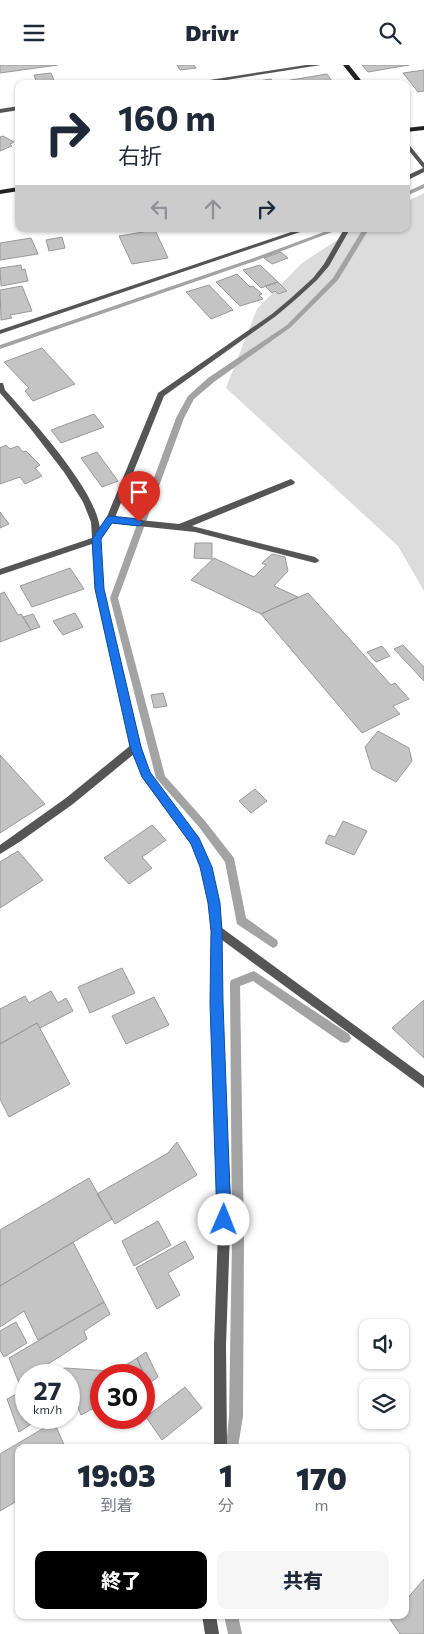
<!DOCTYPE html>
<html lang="ja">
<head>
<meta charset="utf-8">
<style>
	:root { --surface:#fff; --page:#f6f6f7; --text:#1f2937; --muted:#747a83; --accent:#000 }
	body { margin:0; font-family:Commissioner,"Noto Sans JP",sans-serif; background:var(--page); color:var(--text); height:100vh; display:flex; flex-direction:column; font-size:19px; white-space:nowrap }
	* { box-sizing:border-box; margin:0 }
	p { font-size:16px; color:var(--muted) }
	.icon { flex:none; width:28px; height:28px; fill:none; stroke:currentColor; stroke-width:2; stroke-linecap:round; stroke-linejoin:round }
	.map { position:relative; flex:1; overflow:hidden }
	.drawer { position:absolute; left:15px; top:1379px; width:394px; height:175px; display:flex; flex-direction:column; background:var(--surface); border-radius:10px; box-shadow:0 1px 4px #0004 }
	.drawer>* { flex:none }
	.guide { position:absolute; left:15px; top:15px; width:395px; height:152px; border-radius:10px; box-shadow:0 1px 4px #0004; background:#fff; color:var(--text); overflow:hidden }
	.tools { position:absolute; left:359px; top:1254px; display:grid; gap:10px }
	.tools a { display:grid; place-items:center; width:50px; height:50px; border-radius:10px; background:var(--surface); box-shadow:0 1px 4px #0004; font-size:25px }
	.speed { position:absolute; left:15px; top:1299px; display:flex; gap:10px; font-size:25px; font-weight:700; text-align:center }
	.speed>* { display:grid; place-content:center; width:65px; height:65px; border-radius:50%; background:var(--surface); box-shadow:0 1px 4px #0004; line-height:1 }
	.speed small { font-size:12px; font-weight:400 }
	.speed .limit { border:8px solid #d22; background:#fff; color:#111 }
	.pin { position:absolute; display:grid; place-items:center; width:42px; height:42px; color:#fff; margin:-51px -21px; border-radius:50% 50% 50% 0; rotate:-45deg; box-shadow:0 0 5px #0007 }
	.pin .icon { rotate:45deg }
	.me { position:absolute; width:55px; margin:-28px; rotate:1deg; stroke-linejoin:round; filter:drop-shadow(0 0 4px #0008) }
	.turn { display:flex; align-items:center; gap:18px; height:105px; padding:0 20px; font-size:22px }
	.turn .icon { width:65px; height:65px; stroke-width:2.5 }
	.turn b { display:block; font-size:35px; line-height:42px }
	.lanes { display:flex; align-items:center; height:48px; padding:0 20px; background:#0003; justify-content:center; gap:25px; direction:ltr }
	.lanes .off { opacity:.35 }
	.eta { display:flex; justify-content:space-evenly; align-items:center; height:85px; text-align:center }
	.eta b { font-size:30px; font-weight:800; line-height:35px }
	.primary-button { display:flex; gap:10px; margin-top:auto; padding:10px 20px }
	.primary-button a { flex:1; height:58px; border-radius:10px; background:var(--accent); color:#fff; font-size:20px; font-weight:800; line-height:58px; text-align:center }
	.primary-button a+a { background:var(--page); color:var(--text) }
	header { display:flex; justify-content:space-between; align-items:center; height:65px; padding:0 20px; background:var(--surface); font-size:22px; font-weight:800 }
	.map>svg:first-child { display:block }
	.green { fill:#dcdcdc }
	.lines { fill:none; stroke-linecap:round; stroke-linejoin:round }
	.stream { fill:#a3a3a3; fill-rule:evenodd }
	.building { fill:#c4c4c4; stroke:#999 }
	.lane { fill:#555; fill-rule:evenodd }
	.street { fill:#555; fill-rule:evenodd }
	.secondary { fill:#222; fill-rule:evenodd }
	.route { fill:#1a73e8; stroke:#114b97 }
</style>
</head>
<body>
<header><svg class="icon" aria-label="menu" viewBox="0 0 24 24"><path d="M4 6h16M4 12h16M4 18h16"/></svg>Drivr<svg class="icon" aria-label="search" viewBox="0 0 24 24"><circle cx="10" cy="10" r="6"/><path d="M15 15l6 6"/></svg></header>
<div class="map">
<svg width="424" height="1569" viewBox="0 0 424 1569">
	<rect width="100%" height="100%" fill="#fff"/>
	<path class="green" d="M424 128V526L398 481 226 323 257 244 302 198 354 164H406V137Z"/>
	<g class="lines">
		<path class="stream" d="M424 119V123L406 131V127Z
			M332 164H340L258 195 0 284V280L254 193Z
			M363 164H369L338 215 291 262 214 317 194 334 184 353 118 533 165 711 205 756 234 793 246 853 277 875 278 878 277 881 273 883 237 859 225 797 199 762 156 713 110 533 176 353 188 331 208 313 287 260 333 213Z
			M254 906 349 969 351 973 349 977 345 978 341 977 253 916 240 921 244 1175 243 1351 238 1382H226L229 1351 232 1175 230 918 231 915Z
			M224 1550H238L242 1569H228Z"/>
	</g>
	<path class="building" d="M0 0H58L0 8Z
		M177 0H194L196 3 180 5Z
		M362 0H409L368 7Z
		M424 5V26L418 27 403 8Z
		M51 8 55 18 37 19 34 10Z
		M327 9 334 19H281L279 17Z
		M271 14 274 19H239Z
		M3 71 14 77 10 79 12 81 0 86V72Z
		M155 165 168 193 132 199 119 171Z
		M62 172 65 183 49 186 46 175Z
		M31 173 38 189 0 195V178Z
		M281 187 288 193 272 199 264 193Z
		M21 200 22 205 25 204 28 216 1 221 0 203Z
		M260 200 278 217 261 223 243 205Z
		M237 209 250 222 253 221 262 229 259 230 263 234 240 241 216 217Z
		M278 217 287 226 278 229 275 226 272 228 265 221Z
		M209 220 233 245 211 254 186 227Z
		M22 221 32 246 10 250 12 253 1 255 0 225Z
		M42 283 75 319 33 336 25 326 29 323 4 297Z
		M94 349 104 362 61 378 51 365Z
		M6 380 10 384 18 381 23 387 26 386 40 400 35 403 42 411 25 419 20 412 0 419V383Z
		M97 387 118 416 102 422 81 393Z
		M0 447 9 459 0 463Z
		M195 478H212V494L194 493Z
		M272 489 285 492 288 506 274 521 298 532 261 549 191 515 214 493 254 512 266 500 262 498Z
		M70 503 84 524 32 542 20 521Z
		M4 527 18 550 21 549 31 565 0 577V529Z
		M308 528 391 620 395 618 409 634 393 641 400 649 362 668 261 549Z
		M75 548 83 562 63 570 53 556Z
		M33 549 40 562 31 565 23 552Z
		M403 580 424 602V616L394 584Z
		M382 581 390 591 376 597 367 587Z
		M163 628 167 641 154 643 151 630Z
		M378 666 409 683 412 696 396 717 372 704 365 682Z
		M0 690 45 739 0 768Z
		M255 724 267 736 251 748 239 736Z
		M343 756 367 766 354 790 325 778 329 770 335 772Z
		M152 760 166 775 142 792 152 803 129 819 104 793Z
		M18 786 43 815 0 843V797Z
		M122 903 135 928 90 948 78 922Z
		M51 926 58 938 66 933 73 946 40 963 37 958 0 979V944L25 931 29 938Z
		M154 932 169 960 126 979 112 951Z
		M424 935V993L392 963Z
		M37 958 70 1019 9 1052 0 1034V979Z
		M177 1077 197 1110 115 1159 97 1129 168 1088Z
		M89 1113 112 1154 0 1221V1165Z
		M158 1156 171 1180 134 1201 122 1176Z
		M185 1176 194 1193 168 1208 180 1230 157 1244 136 1203Z
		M73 1177 104 1237 38 1275 24 1246 0 1262V1221Z
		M104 1237 110 1249 84 1266 87 1274 31 1310H26V1313L19 1318 9 1293Z
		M16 1257 27 1278 4 1292 0 1285V1266Z
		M146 1287 158 1312 148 1319 137 1293Z
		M137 1293 148 1319 144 1322V1310H114L113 1308Z
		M65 1303 110 1306 112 1310H101V1339L81 1350 74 1333 69 1336V1310H52Z
		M185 1322 202 1343 162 1375 146 1352Z
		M26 1324V1352H42L19 1367 7 1334Z
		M54 1357 65 1382H19V1439L17 1436 0 1446V1389Z
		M424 1514V1569H400L390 1554 394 1550H405V1536Z"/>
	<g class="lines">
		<path class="lane" d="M291 414 295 417 294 419 192 461 315 492 319 495 318 497 315 498 195 467 110 458 106 455 110 452 179 459Z"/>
		<path class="street" d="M306 0H321L201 19H184Z
			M19 41V45L0 48V44Z
			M406 76 424 98V107L406 116V111L423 103 406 82Z
			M300 164H309L0 269V265Z
			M344 164H350L329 201 317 215 295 235 276 251 164 331 114 455 100 476 103 524 141 681 149 707 200 777 211 802 219 838 222 863 424 1011V1023L222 875 221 938 231 1137 226 1280 227 1382H214V1280L219 1137 211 938 212 865 209 838 201 802 191 779 142 712 134 689 73 739 21 776 0 789V780L66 733 131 680 95 524 92 479 0 510V504L92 473 91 457 83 437 64 407 30 363 0 328V318H3L5 325C32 355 97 426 100 464L106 454 158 328 272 249 291 233 313 213 324 199Z
			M202 1550H216L219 1569H205Z"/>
		<path class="secondary" d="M343 0H349L364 19H358Z
			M424 61V65L406 67V63Z
			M19 122V126L0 129V125Z"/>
	</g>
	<path class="route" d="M110 451 139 454 143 457 139 461 112 458 101 474 104 524 141 682 150 707 199 773 212 802 220 838 222 866 223 938 231 1155 229 1160 224 1162 219 1160 217 1155 210 938 211 866 208 838 200 802 191 779 142 712 130 682 95 524 92 474 107 452Z"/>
</svg>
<div class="tools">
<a><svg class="icon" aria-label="sound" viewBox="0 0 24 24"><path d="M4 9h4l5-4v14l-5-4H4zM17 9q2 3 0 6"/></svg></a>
<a><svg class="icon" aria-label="layers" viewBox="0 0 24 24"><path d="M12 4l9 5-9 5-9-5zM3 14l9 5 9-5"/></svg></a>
</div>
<div class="speed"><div>27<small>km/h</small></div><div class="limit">30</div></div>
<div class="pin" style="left:139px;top:457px;background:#d93025"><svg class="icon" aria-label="arrive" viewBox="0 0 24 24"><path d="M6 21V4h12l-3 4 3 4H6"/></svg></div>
<svg class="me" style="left:224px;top:1155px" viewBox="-20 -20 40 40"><circle r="19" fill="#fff"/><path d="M0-13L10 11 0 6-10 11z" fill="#1a73e8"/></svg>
<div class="guide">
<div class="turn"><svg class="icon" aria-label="right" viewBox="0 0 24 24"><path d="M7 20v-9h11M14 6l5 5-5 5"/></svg><div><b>160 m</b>右折</div></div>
<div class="lanes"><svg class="icon off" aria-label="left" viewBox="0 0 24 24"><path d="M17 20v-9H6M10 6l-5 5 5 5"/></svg><svg class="icon off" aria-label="ahead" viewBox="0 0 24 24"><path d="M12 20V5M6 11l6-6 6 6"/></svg><svg class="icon" aria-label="right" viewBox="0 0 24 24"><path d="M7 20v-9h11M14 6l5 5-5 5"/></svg></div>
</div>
<section class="drawer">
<div class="eta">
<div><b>19:03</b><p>到着</p></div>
<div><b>1</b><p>分</p></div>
<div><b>170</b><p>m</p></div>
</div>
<div class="primary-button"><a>終了</a><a>共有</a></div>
</section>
</div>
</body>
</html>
